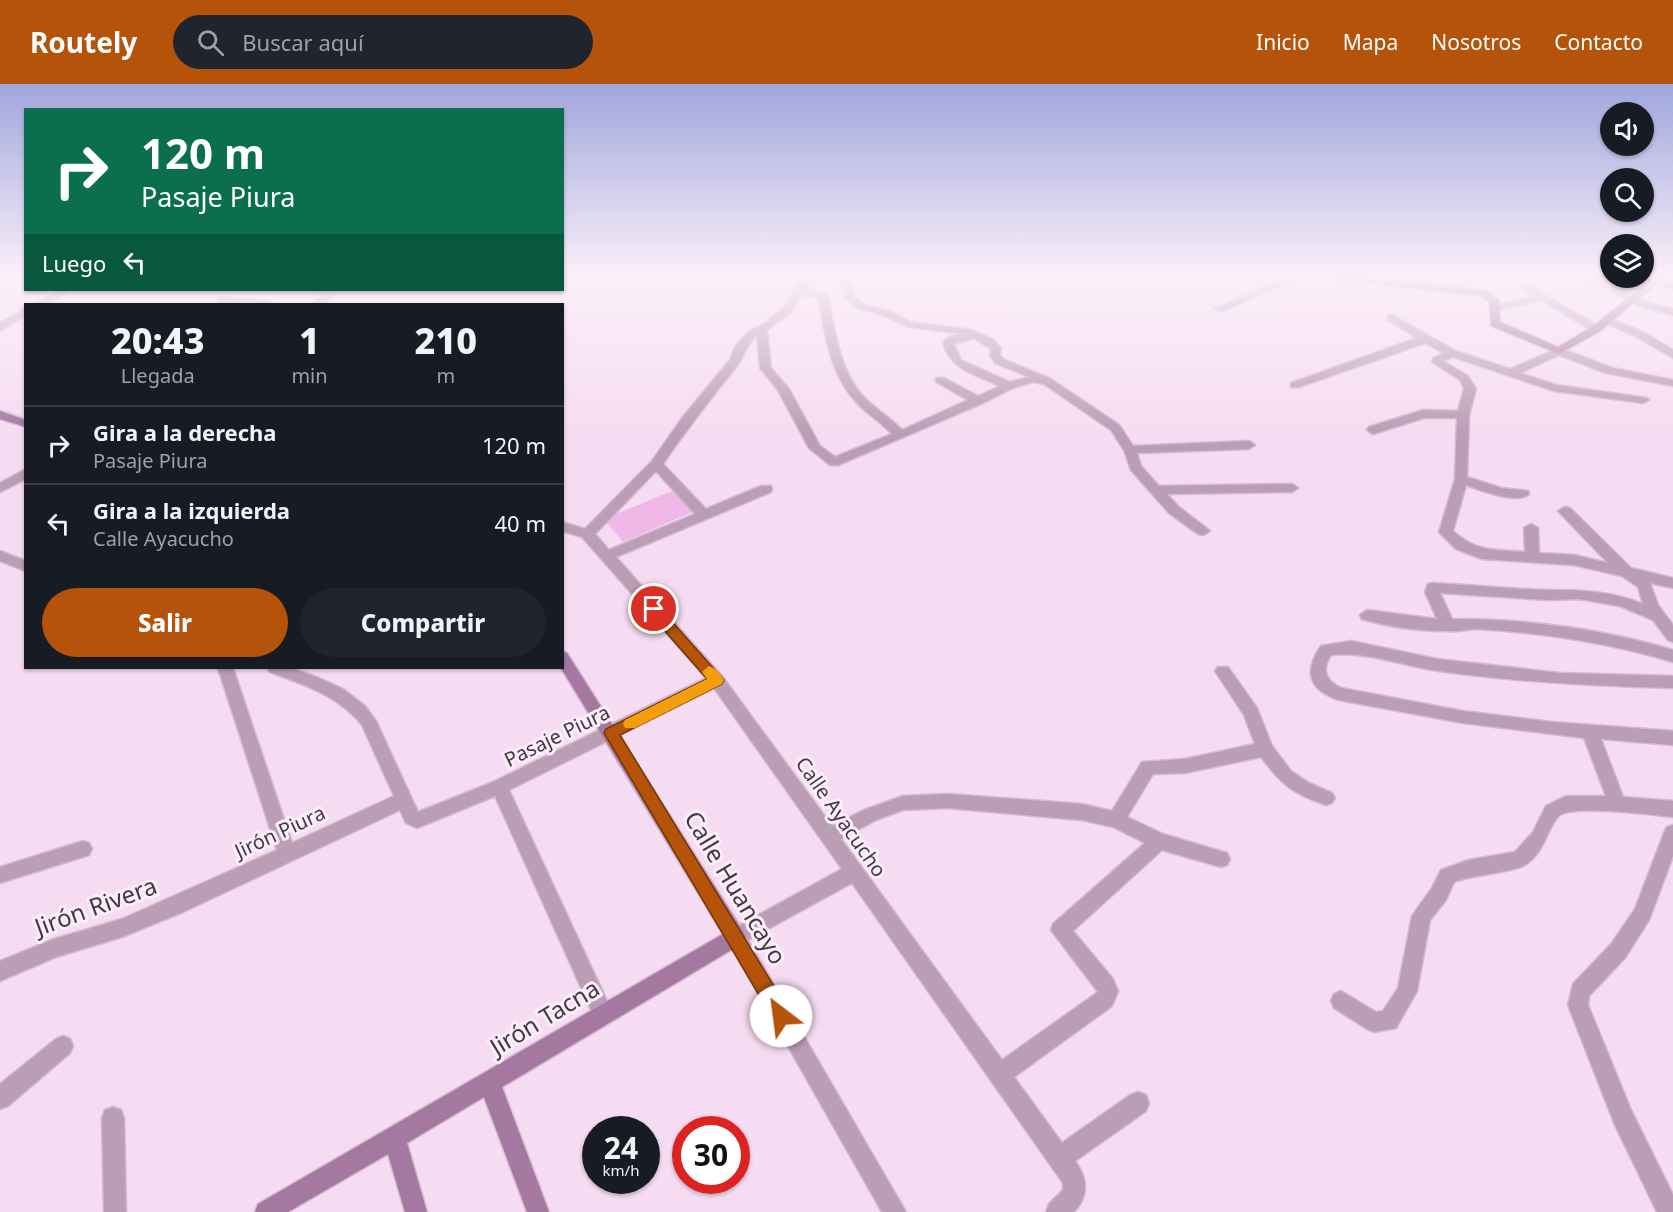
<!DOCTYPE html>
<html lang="es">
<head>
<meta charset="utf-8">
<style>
	:root { --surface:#171b24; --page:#20242c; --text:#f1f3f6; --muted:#9ea1a6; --line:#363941; --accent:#b45309 }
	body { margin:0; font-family:"Noto Sans",sans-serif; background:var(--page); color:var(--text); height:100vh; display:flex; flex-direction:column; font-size:22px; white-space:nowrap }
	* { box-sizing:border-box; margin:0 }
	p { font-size:20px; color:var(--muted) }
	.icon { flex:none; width:33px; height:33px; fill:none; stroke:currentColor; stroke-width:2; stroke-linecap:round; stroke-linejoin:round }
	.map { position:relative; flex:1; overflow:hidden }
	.panel { position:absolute; left:24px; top:219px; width:540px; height:366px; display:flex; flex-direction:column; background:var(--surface); border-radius:0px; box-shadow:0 2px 4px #0004 }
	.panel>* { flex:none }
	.hud { position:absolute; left:24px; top:24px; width:540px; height:183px; border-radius:0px; box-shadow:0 2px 4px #0004; background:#0b6e4f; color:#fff; overflow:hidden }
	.fabs { position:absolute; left:1600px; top:18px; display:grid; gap:12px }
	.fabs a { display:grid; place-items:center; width:54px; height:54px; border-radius:50%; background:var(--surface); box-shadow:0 2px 4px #0004; font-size:30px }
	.speed { position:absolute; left:582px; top:1032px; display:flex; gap:12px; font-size:30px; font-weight:700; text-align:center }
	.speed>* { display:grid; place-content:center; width:78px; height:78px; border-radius:50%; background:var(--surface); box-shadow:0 2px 4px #0004; line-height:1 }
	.speed small { font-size:15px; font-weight:400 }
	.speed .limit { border:9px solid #d22; background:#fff; color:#111 }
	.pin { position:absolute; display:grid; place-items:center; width:51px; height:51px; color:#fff; margin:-26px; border:3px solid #fff; border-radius:50%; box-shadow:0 2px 6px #0007 }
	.me { position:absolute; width:66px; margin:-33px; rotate:330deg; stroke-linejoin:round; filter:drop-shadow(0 0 4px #0008) }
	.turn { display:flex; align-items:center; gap:21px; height:126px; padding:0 18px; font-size:27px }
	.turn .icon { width:78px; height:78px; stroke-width:2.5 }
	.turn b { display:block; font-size:42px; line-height:51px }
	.then { display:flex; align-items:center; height:57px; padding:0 18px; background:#0003; gap:12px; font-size:22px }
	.eta { display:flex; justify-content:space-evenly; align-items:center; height:102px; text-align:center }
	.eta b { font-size:36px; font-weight:800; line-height:42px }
	.cta { display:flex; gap:12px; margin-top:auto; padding:12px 18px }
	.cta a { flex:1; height:69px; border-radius:36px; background:var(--accent); color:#fff; font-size:24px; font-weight:800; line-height:69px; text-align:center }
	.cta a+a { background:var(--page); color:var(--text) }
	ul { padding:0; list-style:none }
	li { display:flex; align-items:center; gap:18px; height:78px; padding:0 18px; border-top:2px solid var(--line) }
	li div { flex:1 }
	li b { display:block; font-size:22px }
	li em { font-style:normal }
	header { display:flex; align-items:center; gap:36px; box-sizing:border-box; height:84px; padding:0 30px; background:var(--accent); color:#fff }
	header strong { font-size:28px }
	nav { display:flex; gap:33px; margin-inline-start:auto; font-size:21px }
	.search { width:420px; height:54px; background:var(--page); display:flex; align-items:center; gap:15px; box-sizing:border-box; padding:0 21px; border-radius:33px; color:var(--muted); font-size:22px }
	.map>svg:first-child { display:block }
	.green { fill:#efb8e7 }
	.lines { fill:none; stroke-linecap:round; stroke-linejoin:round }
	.street-casing { stroke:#d2bbcf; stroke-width:3 }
	.secondary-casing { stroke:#d2bbcf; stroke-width:3 }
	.street { fill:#bb9db6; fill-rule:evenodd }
	.secondary { fill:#a5799f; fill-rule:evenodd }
	.route { fill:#b45309; stroke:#753606; stroke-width:1.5 }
	.slow { fill:#f59e0b }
	.labels { text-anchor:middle; stroke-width:6; stroke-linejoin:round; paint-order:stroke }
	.street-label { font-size:20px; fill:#433941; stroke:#fcedfa }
	.near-street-label { font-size:24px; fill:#433941; stroke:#fcedfa }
</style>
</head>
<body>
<header>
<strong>Routely</strong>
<div class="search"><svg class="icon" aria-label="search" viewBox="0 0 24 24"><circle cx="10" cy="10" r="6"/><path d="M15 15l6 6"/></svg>Buscar aquí</div>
<nav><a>Inicio</a><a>Mapa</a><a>Nosotros</a><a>Contacto</a></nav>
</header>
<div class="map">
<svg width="1673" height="1128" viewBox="0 0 1673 1128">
	<rect width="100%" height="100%" fill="#f6dcf2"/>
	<path class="green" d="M672 407 692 428 623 458 604 435Z"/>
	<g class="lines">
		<g class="street-casing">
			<path id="street" d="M804 192H814L805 206 828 211C834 244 840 291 866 315 877 326 891 334 902 346L968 316 936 298V294H944L978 312 1000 302C975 290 952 287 943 259 949 251 955 251 964 250L909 243 884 232 854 223 845 212 840 192H850L855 212 861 219 892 228 911 238 972 246 992 255 1001 264 1000 271 1003 275 1051 295 1119 341 1133 362 1249 357 1255 361 1249 365 1137 369 1141 382 1159 402 1292 400 1298 404 1292 408 1167 410 1179 423 1210 447 1203 451 1198 450 1169 429 1131 386 1124 366 1111 346 1044 300 1033 298 1013 304 983 319 838 381H830L809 364 778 306 760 284 757 251C746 261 745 271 737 282 711 314 686 346 663 380L706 425 761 402H771L772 405 771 408 616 473 722 592 832 742 864 726 903 712 947 710 1082 720 1112 727 1142 678 1185 675 1255 660 1244 631 1215 587 1218 583H1228L1257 624 1272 662 1291 687 1309 699 1332 709 1335 714 1332 719 1326 721C1292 709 1282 701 1261 673L1185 689 1153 690 1127 733 1163 750 1227 769 1230 775 1227 781 1221 783 1162 766 1073 847 1113 895 1118 907 1112 922 1014 993 1062 1059 1130 1011 1138 1008 1146 1011 1149 1019 1146 1027 1075 1077C1088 1095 1089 1111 1074 1128H1046L1049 1120 1063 1106V1099L852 799 748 856 906 1128H882L726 853 729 847 842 785 714 604 509 706 613 930 610 937 603 940 596 937 495 712 417 744 406 739 400 726 183 828 122 853 56 873 0 897V877L54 855 122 835 277 766 218 584H233L292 759 394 712 362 641C338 611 304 601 270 588L268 584H291L319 594 343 605 365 622 376 637 418 728 493 698 706 594 582 453 562 447V438L585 445 652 377 682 334 730 276 735 263 748 248 767 238 783 224ZM802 211 818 213C825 250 830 291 857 319 867 330 881 338 892 350L835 373 820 362 789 305 771 284 767 246 791 228ZM974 254 991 265 990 271 995 279 1029 293 1010 298 961 276 954 260ZM656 387 695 430 609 466 595 450ZM947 724 1082 736 1113 743 1145 759 1053 840 1051 846 1098 908 1002 976 841 755 876 736 903 726Z
				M1291 192H1304L1223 227 1214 225Z
				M1329 192H1340L1335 195Z
				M1582 192H1594L1644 217 1673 225V231L1636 221Z
				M1654 193 1673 199V205L1651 198 1649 196Z
				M1527 200 1600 243 1601 245 1592 247 1542 216 1496 226 1491 223 1534 212 1522 203Z
				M61 206H73L46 220H34Z
				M305 206H340L324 220H313L323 211Z
				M222 213 268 217 273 220 218 218V214Z
				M26 224V231L0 247V239Z
				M1392 231 1456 267 1510 285 1559 264 1613 284 1673 296V302L1606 289 1559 271 1520 289 1556 301 1647 314 1649 316 1643 319 1554 307 1453 273 1443 277 1468 292 1476 305 1469 331 1467 393 1501 404 1528 407 1529 410C1517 421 1480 406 1466 401L1453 447C1476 468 1495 466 1525 468L1524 444 1531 440 1538 444 1539 469 1574 471 1608 479 1558 427 1565 423 1570 424 1631 484 1673 494V504L1650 499 1658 521 1673 541V558L1668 556 1653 536 1620 522 1579 515 1548 516 1440 509 1452 535C1526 535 1602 545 1673 566V578C1610 559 1545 549 1479 545 1468 545 1457 548 1448 547 1421 547 1388 543 1362 535L1360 531 1367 526 1437 535 1425 508 1428 500 1433 499C1471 501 1510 505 1548 506 1581 506 1612 507 1643 520L1638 503 1622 492 1574 481 1482 475 1456 465 1439 448 1455 395 1457 334H1424L1373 350 1367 346 1369 343 1423 326 1458 327 1464 305 1460 296 1432 278 1433 274 1444 269 1425 259 1299 303H1291V299L1417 254 1388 236V232Z
				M1607 233 1645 249 1673 266V274L1637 253 1603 238 1602 236Z
				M26 385V395L0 408V399Z
				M0 467 26 477V487L0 477Z
				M1351 557 1437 575 1560 589 1673 592V604C1594 602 1517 598 1439 587 1403 582 1367 567 1331 571 1321 586 1326 597 1341 604L1463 627 1552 638 1673 647V661L1601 655 1623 713 1673 717V733C1653 731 1571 720 1559 732 1547 743 1545 769 1525 781 1514 788 1472 791 1454 798L1446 816 1430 836 1417 907 1396 944 1374 948 1367 945 1334 924 1331 917 1334 910 1341 907 1376 928 1383 927 1398 904 1412 832 1432 804 1441 786 1469 776 1515 768 1533 748 1546 722 1566 712H1606L1584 654 1463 639 1339 616C1309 606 1303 588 1321 562Z
				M1673 741V772L1649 836 1625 874 1589 912 1588 921 1631 1026 1673 1111V1128H1657L1615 1041 1568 921 1573 900 1611 860 1635 825 1664 749 1667 743Z
				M83 757 89 759 92 765 89 771 0 799V783Z
				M63 952 70 955 73 962 70 969 8 1022 0 1025V1000L56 955Z
				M113 1023 121 1026 124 1034 126 1128H104L102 1034 105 1026Z"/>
		</g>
		<g class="secondary-casing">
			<path id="secondary" d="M1329 192H1358L1487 207 1499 216 1500 238 1558 263 1592 243 1655 192H1666L1600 247 1559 270 1491 242 1489 217 1480 212 1334 195Z
				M0 327 26 336V343L0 335Z
				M562 567 567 569 743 847 746 853 743 859 502 1003 549 1128H527L484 1013 407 1059 427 1128H405L388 1070 288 1128H255L258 1120 723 850 561 584H562Z"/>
		</g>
		<use href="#street" class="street"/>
		<use href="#secondary" class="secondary"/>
	</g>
	<linearGradient id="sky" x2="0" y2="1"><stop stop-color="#a0a7dd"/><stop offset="0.55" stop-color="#fbeff9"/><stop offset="1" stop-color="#fbeff9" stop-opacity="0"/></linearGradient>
	<rect width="1673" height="350" fill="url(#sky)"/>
	<path class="route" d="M654 521 658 522 724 596 722 600 620 651 788 925 791 932 788 938 781 941 775 938 604 649 606 645 707 595 649 529 647 525 649 522Z"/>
	<path class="slow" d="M709 582C716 584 720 590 724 596L722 600 635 644H625L623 640 625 636 707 595 702 588Z"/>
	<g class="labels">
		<g class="street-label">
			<text transform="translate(557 652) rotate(-26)" y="7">Pasaje Piura</text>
			<text transform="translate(841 733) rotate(55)" y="7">Calle Ayacucho</text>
			<text transform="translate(280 748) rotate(-25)" y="7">Jirón Piura</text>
		</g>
		<g class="near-street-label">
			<text transform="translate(735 804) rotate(59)" y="8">Calle Huancayo</text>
			<text transform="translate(96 823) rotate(-20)" y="8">Jirón Rivera</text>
			<text transform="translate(545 934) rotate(-31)" y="8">Jirón Tacna</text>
		</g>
	</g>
</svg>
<div class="fabs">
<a><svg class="icon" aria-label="sound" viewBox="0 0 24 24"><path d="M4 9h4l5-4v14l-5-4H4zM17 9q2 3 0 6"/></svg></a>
<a><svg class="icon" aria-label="search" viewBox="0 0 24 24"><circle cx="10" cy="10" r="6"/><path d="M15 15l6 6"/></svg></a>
<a><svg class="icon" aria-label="layers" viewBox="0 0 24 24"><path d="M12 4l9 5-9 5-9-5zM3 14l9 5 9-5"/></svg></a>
</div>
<div class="speed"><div>24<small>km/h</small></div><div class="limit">30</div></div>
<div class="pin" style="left:654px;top:525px;background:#d93025"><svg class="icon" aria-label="arrive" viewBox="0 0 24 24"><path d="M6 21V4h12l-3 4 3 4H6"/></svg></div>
<svg class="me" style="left:781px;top:932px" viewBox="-20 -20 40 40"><circle r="19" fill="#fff"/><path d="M0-13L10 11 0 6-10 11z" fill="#b45309"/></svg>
<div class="hud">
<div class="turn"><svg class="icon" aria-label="right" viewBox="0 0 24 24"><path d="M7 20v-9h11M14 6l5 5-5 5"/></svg><div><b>120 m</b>Pasaje Piura</div></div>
<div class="then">Luego<svg class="icon" aria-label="left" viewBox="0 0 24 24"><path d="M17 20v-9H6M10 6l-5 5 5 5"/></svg></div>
</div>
<section class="panel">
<div class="eta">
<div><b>20:43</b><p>Llegada</p></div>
<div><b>1</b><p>min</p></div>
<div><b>210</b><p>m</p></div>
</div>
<ul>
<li><svg class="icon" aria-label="right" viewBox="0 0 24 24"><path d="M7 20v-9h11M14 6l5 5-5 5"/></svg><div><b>Gira a la derecha</b><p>Pasaje Piura</p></div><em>120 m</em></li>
<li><svg class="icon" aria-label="left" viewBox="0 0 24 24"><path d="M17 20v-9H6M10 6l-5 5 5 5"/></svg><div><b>Gira a la izquierda</b><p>Calle Ayacucho</p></div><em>40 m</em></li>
</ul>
<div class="cta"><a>Salir</a><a>Compartir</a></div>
</section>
</div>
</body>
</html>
